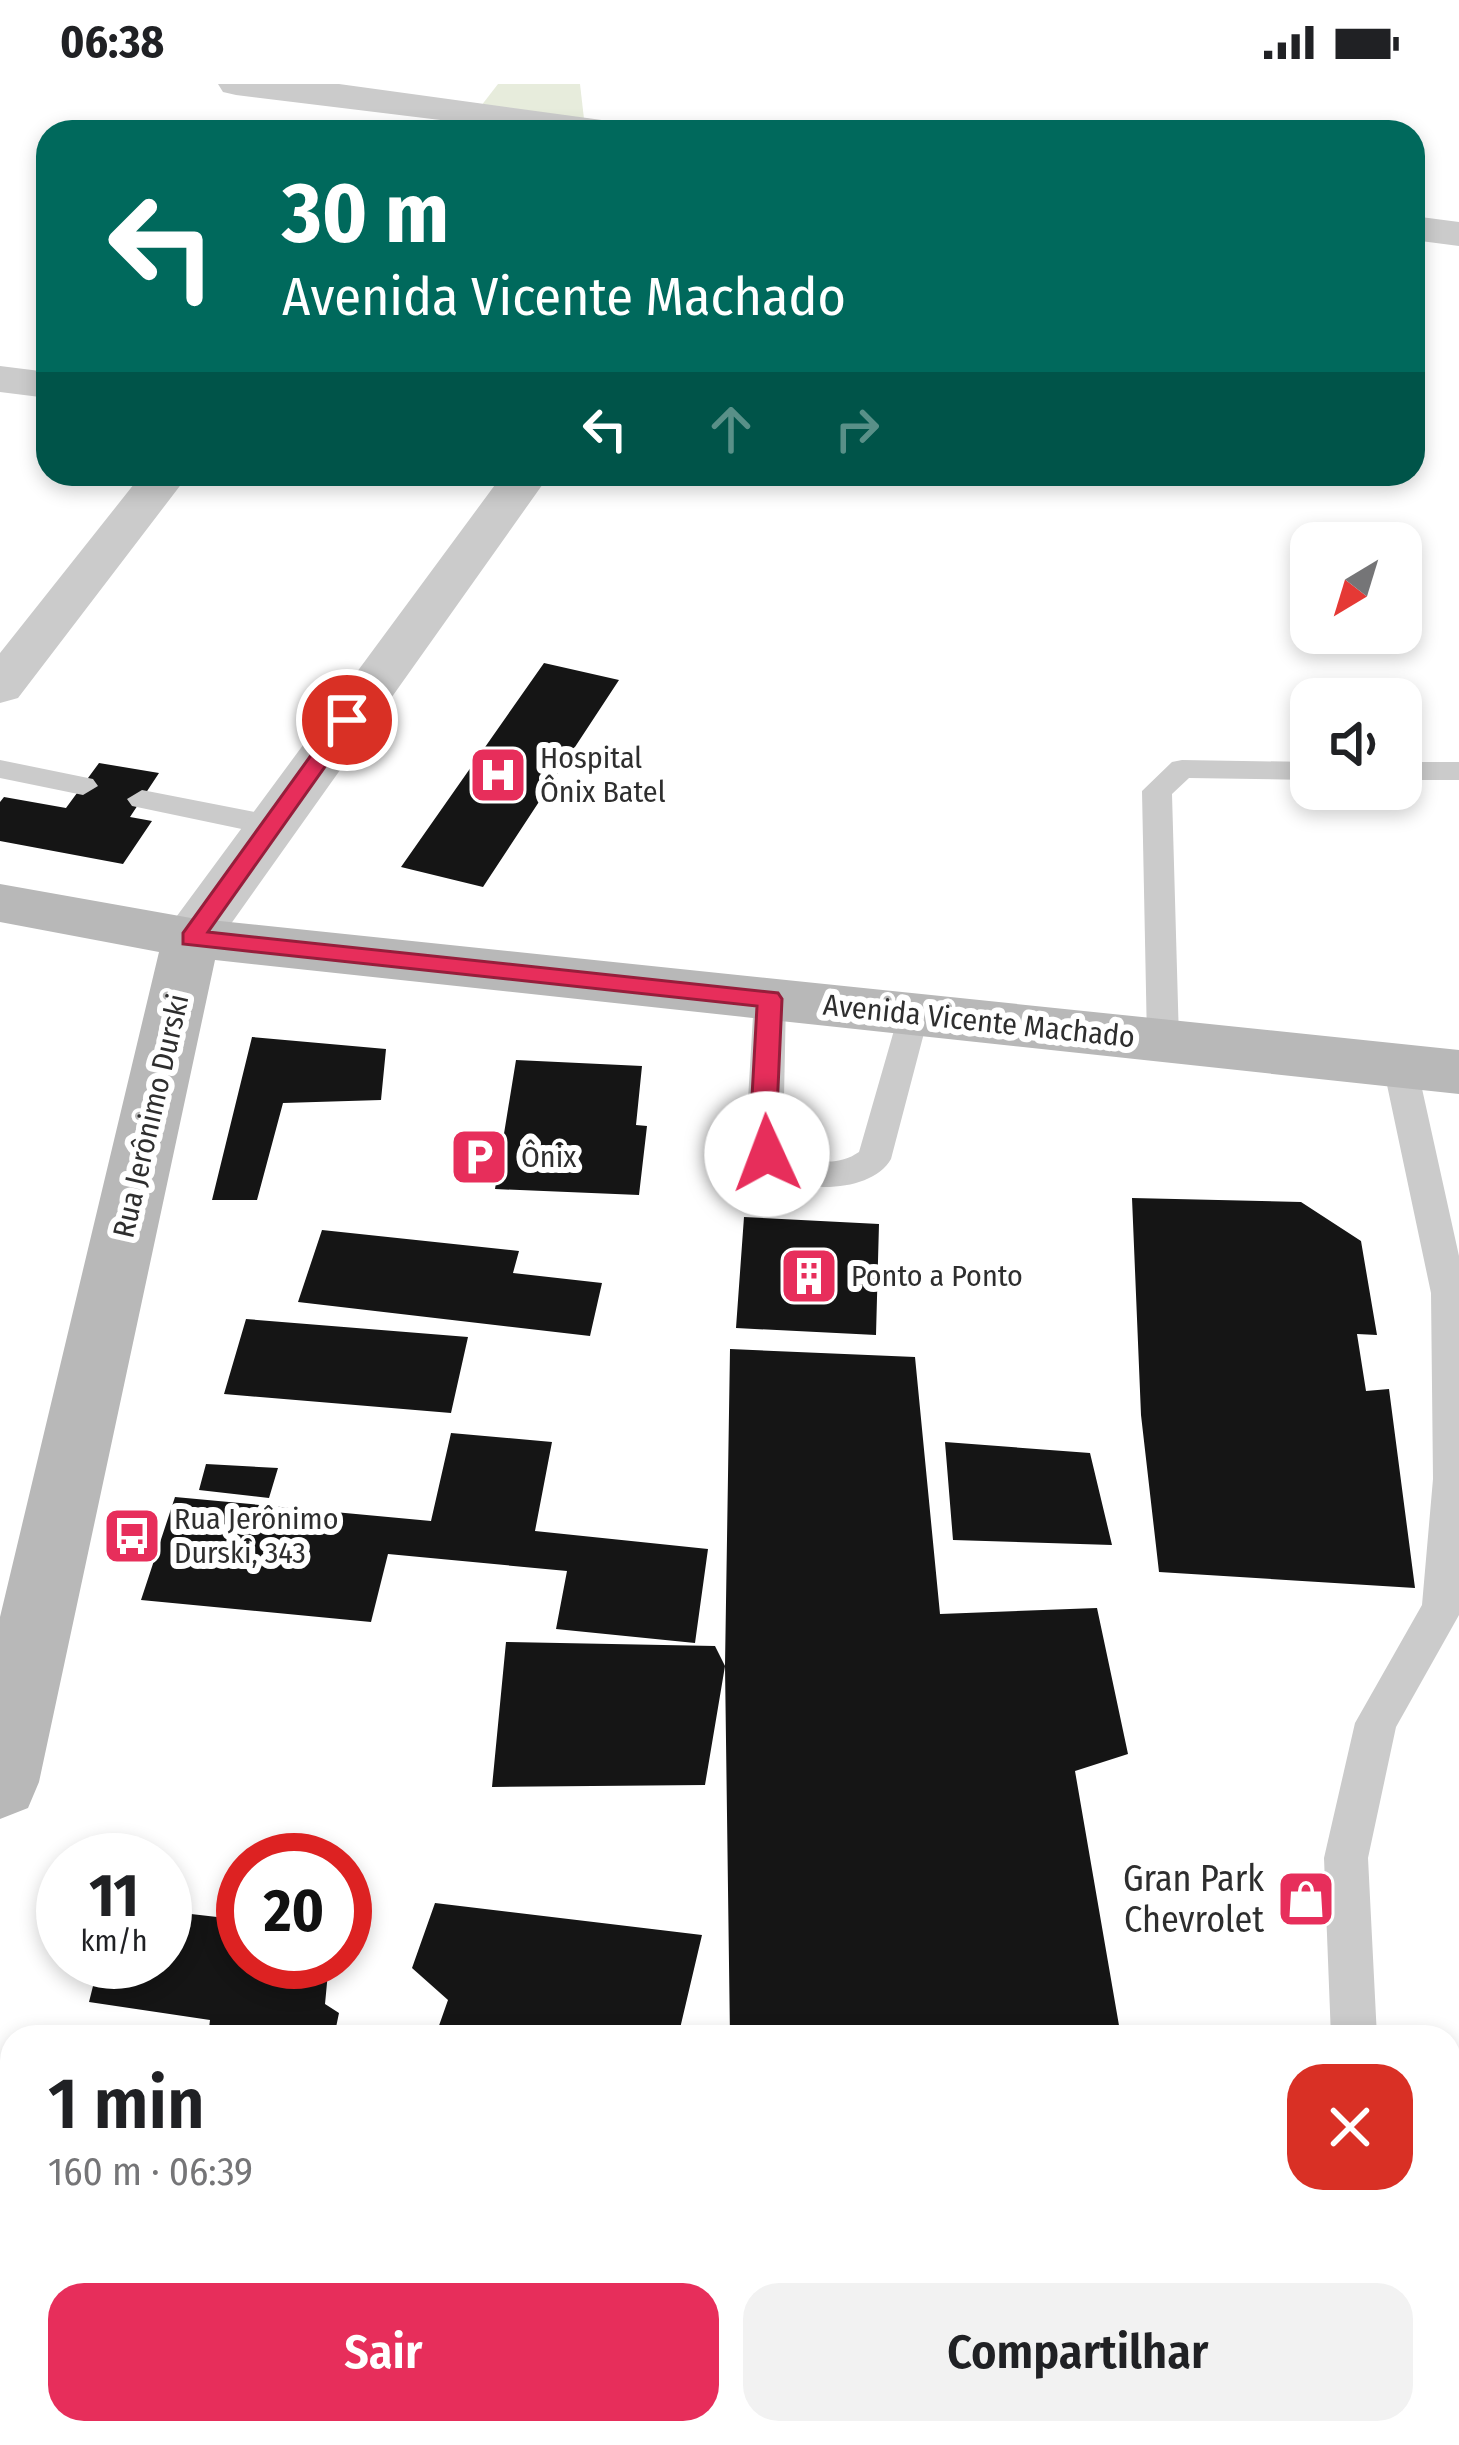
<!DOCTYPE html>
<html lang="pt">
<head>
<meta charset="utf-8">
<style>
	:root { --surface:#fff; --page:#f2f2f2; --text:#202124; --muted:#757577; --accent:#e72e5b }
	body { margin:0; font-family:"Fira Sans Condensed",sans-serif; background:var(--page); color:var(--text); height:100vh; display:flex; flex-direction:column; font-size:45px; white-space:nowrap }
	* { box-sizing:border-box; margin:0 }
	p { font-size:39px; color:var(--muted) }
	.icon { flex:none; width:66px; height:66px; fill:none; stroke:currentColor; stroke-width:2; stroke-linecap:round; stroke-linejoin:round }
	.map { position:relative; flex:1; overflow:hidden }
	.side { position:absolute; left:0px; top:1941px; width:1461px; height:420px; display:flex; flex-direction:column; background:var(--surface); border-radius:36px 36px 0 0; box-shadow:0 6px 18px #0003 }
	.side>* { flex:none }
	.hud { position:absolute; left:36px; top:36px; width:1389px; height:366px; border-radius:36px; box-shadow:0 6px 18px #0003; background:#00695c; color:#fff; overflow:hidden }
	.needle { width:78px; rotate:218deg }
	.tools { position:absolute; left:1290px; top:438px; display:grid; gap:24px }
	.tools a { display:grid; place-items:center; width:132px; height:132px; border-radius:24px; background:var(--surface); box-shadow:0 6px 18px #0003; font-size:60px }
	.speed { position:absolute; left:36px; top:1749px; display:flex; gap:24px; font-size:60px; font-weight:700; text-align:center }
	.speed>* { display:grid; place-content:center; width:156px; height:156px; border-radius:50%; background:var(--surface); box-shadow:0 6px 18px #0003; line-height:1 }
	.speed small { font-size:30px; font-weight:400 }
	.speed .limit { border:18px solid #d22; background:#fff; color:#111 }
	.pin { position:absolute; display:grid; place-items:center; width:102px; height:102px; color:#fff; margin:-51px; border:6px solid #fff; border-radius:50%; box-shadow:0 3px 12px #0007 }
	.me { position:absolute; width:132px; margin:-66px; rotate:358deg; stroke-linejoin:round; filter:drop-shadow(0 0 9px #0008) }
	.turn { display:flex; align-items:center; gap:42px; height:252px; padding:0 48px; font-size:54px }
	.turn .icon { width:156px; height:156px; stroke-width:2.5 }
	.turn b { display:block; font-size:84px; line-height:102px }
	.lanes { display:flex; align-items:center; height:114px; padding:0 48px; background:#0003; justify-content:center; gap:60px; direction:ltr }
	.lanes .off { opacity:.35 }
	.round { display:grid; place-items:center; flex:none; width:126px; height:126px; border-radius:36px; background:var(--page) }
	.summary { display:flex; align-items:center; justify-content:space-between; height:204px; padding:0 48px }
	h1 { font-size:72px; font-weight:600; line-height:90px }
	.primary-button { display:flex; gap:24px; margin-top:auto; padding:24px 48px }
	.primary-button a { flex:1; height:138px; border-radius:36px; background:var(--accent); color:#fff; font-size:48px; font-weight:600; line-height:138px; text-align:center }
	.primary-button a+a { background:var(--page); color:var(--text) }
	.status { display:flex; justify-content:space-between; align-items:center; height:84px; padding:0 60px; background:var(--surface); direction:ltr }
	.status svg { height:33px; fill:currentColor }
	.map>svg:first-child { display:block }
	.green { fill:#e7ecdc }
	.building { fill:#151515 }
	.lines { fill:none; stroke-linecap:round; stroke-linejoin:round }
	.lane { fill:#cbcbcb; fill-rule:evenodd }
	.street { fill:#cbcbcb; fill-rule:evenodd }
	.secondary { fill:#b8b8b8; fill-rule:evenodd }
	.route { fill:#e72e5b; stroke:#961e3b; stroke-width:3 }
	.labels { text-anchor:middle; stroke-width:12; stroke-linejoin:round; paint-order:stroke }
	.poi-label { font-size:30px; fill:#2e2e2e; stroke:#fff; text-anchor:start }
	.street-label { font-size:30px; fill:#2e2e2e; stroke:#fff }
	.near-poi-label { font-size:36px; fill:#2e2e2e; stroke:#fff; text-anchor:end }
</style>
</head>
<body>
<div class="status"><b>06:38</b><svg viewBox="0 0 49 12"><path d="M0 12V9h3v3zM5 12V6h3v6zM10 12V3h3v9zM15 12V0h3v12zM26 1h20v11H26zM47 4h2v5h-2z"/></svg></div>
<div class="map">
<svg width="1459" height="2361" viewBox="0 0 1459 2361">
	<rect width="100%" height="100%" fill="#fff"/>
	<path class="green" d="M498 0H580L584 35 481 22Z"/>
	<path class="building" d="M544 579 619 596 483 803 401 783Z
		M99 679 159 689 130 733 152 737 123 780 0 757V718L4 713 66 724Z
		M252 953 386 965 381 1016 283 1019 257 1116H212Z
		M516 976 642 982 636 1041 647 1042 639 1111 495 1105Z
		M1132 1114 1301 1118 1361 1157 1377 1251 1357 1250 1366 1307 1389 1305 1415 1504 1159 1488 1141 1331Z
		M744 1133 879 1140 876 1251 736 1244Z
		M322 1146 519 1167 513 1189 602 1199 590 1252 298 1218Z
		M246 1235 468 1253 451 1329 224 1310Z
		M730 1265 915 1273 940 1530 1097 1524 1128 1670 1075 1687 1121 1953H730L725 1582 705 1701 492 1703 506 1558 715 1562 725 1582Z
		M451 1349 552 1358 535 1447 708 1465 695 1559 556 1545 567 1487 388 1470 371 1538 141 1516 175 1413 431 1437Z
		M945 1358 1090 1369 1112 1461 953 1456Z
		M206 1380 278 1384 269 1414 199 1406Z
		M435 1819 702 1851 678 1953H435L448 1916 412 1884Z
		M165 1827 243 1836V1878H329L325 1920 339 1929 334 1953H208L210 1936 89 1918 99 1878H165Z"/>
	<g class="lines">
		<path class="lane" d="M0 676 93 695 98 702 83 711 0 694Z
			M1182 676 1311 678V696L1189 694 1172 710 1179 956 1175 964H1151L1147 956 1142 707 1172 678Z
			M1401 678H1459V696H1401Z
			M142 706 270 731 285 741 270 751 132 722 127 715Z
			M770 904 781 907 786 915 783 1063C807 1077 834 1085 859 1068L901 922H925L929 930 891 1075C869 1114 779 1110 753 1077 748 1069 748 1058 746 1049L754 915 759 907Z
			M1400 970 1412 974 1417 982 1459 1172V1531L1396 1643 1368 1774 1377 1953H1331L1324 1774 1355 1639 1422 1521 1433 1395 1431 1209 1383 982 1388 974Z"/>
		<path class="street" d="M218 0H339L609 37 622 40 628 48H538L236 11 223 8Z
			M1413 132 1459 138V162L1413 156Z
			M0 282 48 288V314L0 308Z
			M142 390H189L18 614 0 619V569Z
			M503 390H550L211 868 191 874 171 868 162 854 171 840Z
			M0 2048 12 2051V2139L0 2136Z
			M848 2349H981L986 2361H853Z"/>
		<path class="secondary" d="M0 800 191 834 1459 966V1010L215 876 39 1698 28 1724 0 1735V1533L159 868 0 838Z"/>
	</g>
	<path class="route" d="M347 629 358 636 208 848 778 909 782 915 776 1049 780 1070 776 1076H758L750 1049 757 922 183 860V849L340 631Z"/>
	<defs>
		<g id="hospital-square" transform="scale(3)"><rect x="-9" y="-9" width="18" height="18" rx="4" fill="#e72e5b" stroke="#fff"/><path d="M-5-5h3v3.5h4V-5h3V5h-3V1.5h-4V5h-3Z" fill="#fff"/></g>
		<g id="parking-square" transform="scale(3)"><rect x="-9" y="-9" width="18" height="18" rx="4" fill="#e72e5b" stroke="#fff"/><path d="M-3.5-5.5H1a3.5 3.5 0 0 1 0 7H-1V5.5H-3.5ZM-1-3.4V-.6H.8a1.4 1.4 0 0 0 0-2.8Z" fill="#fff"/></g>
		<g id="building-square" transform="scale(3)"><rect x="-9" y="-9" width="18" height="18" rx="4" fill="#e72e5b" stroke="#fff"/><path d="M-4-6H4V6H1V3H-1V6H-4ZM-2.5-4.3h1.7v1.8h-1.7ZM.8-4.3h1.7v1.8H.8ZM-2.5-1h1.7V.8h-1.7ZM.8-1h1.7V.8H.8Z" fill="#fff"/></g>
		<g id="bus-square" transform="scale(3)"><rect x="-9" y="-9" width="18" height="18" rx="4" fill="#e72e5b" stroke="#fff"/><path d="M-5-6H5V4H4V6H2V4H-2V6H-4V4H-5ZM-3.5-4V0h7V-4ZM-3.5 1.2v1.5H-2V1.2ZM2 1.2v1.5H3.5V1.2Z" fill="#fff"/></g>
		<g id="shop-square" transform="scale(3)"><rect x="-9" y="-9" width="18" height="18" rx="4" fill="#e72e5b" stroke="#fff"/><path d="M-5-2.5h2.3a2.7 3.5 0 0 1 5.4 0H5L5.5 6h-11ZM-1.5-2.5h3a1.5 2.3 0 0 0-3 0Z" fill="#fff"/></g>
	</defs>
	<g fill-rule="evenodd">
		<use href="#hospital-square" x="498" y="691"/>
		<use href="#parking-square" x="479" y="1073"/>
		<use href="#building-square" x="809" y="1192"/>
		<use href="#bus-square" x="132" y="1452"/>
		<use href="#shop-square" x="1306" y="1815"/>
	</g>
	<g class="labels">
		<g class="poi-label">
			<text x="540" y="684">Hospital<tspan x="540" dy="34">Ônix Batel</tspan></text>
			<text x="521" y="1083">Ônix</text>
			<text x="851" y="1202">Ponto a Ponto</text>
			<text x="174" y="1445">Rua Jerônimo<tspan x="174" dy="34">Durski, 343</tspan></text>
		</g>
		<g class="street-label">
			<text transform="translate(979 937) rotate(6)" y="10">Avenida Vicente Machado</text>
			<text transform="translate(151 1032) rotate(-77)" y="10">Rua Jerônimo Durski</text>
		</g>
		<g class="near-poi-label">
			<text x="1264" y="1807">Gran Park<tspan x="1264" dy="41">Chevrolet</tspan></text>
		</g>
	</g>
</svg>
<div class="tools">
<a><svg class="needle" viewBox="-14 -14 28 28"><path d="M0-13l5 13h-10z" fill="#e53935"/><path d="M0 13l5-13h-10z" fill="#757577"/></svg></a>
<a><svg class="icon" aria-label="sound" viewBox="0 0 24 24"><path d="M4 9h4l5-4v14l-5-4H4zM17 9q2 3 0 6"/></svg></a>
</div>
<div class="speed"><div>11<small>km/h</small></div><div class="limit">20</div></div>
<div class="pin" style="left:347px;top:636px;background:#d93025"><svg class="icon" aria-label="arrive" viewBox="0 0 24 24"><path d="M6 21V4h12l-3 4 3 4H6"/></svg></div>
<svg class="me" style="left:767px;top:1070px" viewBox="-20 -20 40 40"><circle r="19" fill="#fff"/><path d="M0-13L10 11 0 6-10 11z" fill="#e72e5b"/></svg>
<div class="hud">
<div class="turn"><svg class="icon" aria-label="left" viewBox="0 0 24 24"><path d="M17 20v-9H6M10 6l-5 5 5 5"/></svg><div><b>30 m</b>Avenida Vicente Machado</div></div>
<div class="lanes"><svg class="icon" aria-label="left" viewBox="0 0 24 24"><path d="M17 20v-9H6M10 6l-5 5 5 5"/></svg><svg class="icon off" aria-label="ahead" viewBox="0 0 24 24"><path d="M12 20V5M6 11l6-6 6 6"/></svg><svg class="icon off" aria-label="right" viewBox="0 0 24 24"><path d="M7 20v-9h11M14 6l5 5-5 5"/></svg></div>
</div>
<section class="side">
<div class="summary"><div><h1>1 min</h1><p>160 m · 06:39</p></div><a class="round" style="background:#d93025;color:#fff"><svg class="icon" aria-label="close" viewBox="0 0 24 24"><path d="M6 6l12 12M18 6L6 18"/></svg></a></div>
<div class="primary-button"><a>Sair</a><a>Compartilhar</a></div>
</section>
</div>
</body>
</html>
